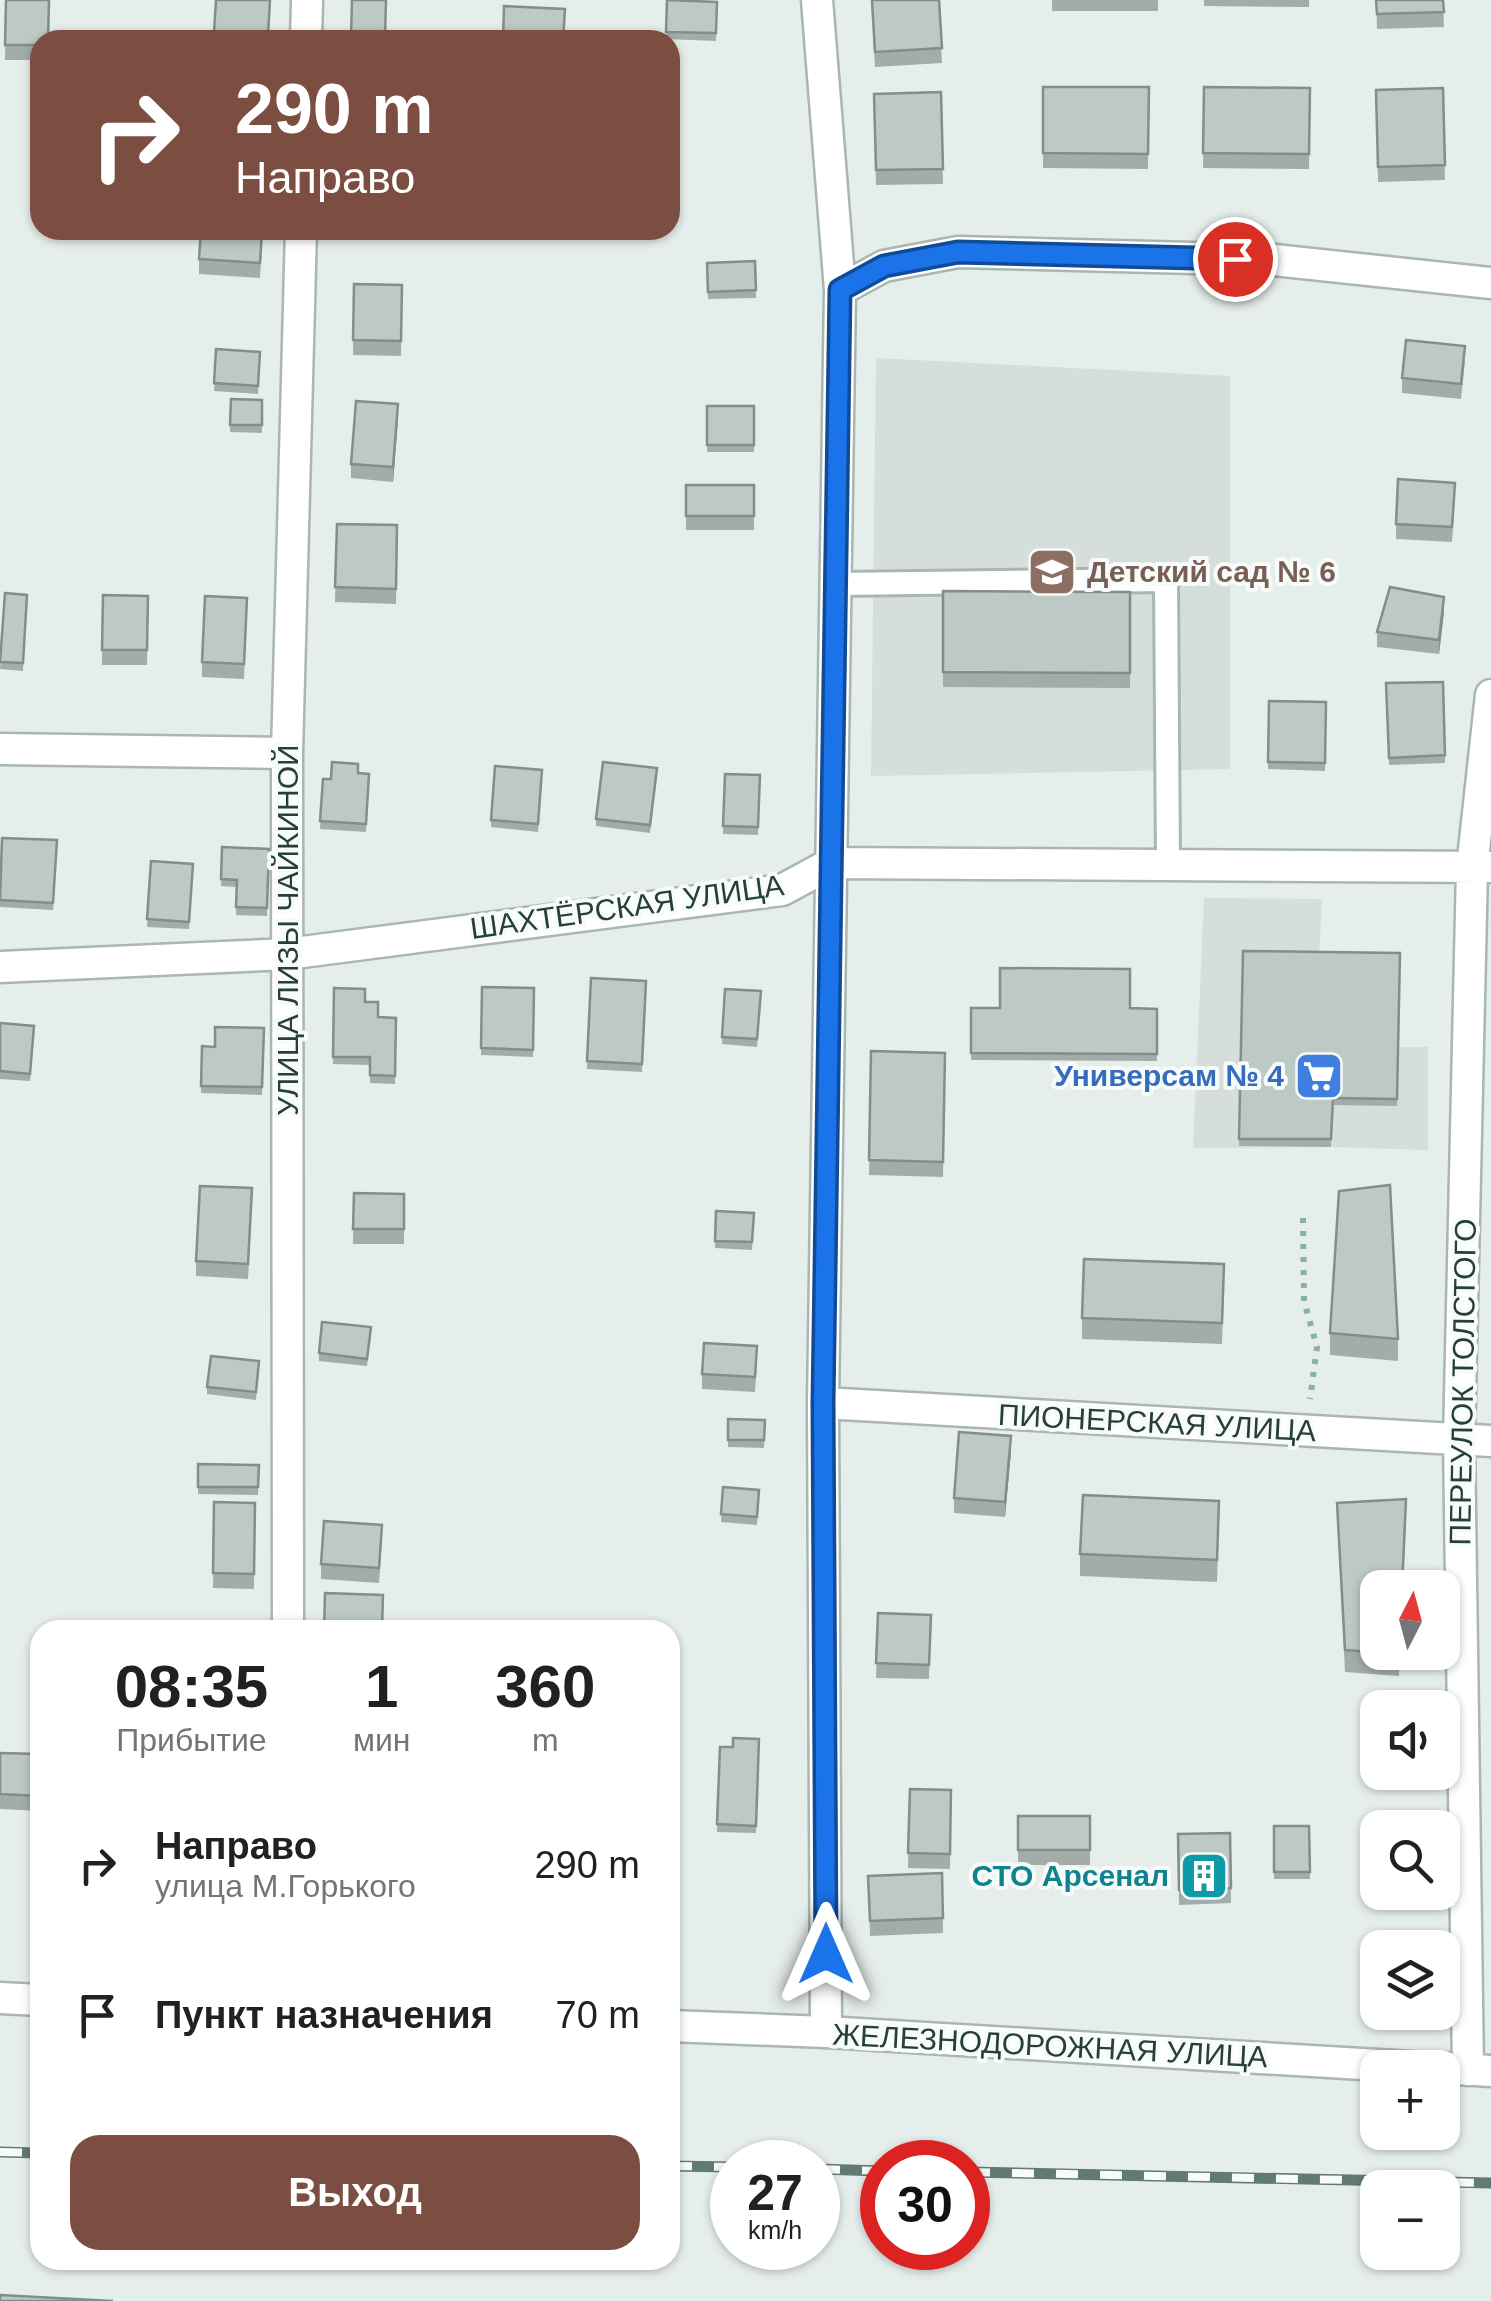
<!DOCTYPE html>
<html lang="ru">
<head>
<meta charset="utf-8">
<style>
	:root { --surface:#fff; --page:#f2f2f2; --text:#202124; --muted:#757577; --accent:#7c4e42 }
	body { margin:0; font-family:Helvetica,sans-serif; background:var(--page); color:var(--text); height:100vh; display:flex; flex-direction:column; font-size:38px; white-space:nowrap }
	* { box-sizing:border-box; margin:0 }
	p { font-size:32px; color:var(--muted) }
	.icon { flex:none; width:55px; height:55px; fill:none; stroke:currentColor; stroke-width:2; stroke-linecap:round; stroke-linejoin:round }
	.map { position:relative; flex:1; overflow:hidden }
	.sheet { position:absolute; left:30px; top:1620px; width:650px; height:650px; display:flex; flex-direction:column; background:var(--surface); border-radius:30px; box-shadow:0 2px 8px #0004 }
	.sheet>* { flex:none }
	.top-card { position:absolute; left:30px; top:30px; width:650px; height:210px; border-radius:30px; box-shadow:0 2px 8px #0004; background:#7c4e42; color:#fff; overflow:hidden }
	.needle { width:65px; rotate:6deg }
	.tools { position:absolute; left:1360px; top:1570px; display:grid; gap:20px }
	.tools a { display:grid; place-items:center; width:100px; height:100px; border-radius:20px; background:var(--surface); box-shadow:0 2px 8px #0004; font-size:50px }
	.speed { position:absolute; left:710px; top:2140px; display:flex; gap:20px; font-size:50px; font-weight:700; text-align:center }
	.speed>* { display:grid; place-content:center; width:130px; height:130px; border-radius:50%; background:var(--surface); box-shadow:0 2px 8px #0004; line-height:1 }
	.speed small { font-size:25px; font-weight:400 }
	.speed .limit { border:15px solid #d22; background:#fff; color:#111 }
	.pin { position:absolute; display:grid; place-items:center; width:85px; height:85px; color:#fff; margin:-42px; border:5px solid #fff; border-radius:50%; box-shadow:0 2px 10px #0007 }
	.me { position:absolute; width:110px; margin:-55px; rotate:0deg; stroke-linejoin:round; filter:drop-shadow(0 0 8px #0008) }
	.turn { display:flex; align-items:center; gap:35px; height:210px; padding:0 40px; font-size:45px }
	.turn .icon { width:130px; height:130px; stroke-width:2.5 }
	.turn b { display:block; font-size:70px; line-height:85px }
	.eta { display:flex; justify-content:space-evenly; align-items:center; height:170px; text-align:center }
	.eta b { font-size:60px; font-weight:700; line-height:70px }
	.primary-button { display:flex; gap:20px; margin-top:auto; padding:20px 40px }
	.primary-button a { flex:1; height:115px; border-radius:30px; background:var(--accent); color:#fff; font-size:40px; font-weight:700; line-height:115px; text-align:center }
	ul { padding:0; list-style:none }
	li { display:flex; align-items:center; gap:30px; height:150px; padding:0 40px }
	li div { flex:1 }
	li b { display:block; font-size:38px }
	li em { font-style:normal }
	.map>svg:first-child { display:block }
	.built { fill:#d5deda }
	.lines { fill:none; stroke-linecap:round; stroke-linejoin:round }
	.service-casing { stroke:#a9b6b2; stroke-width:28 }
	.minor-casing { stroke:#a9b6b2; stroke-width:35 }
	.tertiary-casing { stroke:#a9b6b2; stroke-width:35 }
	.path { stroke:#88b0a3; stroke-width:6; stroke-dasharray:5 8; stroke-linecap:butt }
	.service { stroke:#fff; stroke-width:22 }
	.minor { stroke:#fff; stroke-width:30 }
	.tertiary { stroke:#fff; stroke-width:30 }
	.rail-casing { stroke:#617b73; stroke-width:11 }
	.rail { stroke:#f7fbf9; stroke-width:8; stroke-dasharray:22; stroke-linecap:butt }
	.wall { fill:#a2ada9 }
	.shaded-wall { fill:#848d89 }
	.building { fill:#bcc9c4; stroke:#848d89; stroke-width:2.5 }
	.route-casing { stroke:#114b97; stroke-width:25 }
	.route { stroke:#1a73e8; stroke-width:18 }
	.labels { text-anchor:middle; stroke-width:8; stroke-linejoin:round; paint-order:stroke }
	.education-label { font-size:30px; font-weight:bold; fill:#785e54; stroke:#f7fbf9; text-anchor:start }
	.street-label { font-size:30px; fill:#264038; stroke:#f7fbf9 }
	.shop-label { font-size:30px; font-weight:bold; fill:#366cbe; stroke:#f7fbf9; text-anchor:end }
	.culture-label { font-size:30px; font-weight:bold; fill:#0d838f; stroke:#f7fbf9; text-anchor:end }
</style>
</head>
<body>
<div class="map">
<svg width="1491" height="2301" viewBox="0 0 1491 2301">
	<rect width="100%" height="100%" fill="#e6eeeb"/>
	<path class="built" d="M876 358 1230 376V769L871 776Z
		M1204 898 1322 899 1319 959 1400 961 1398 1047H1428V1150L1331 1147 1193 1148Z"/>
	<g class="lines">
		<g class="service-casing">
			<path id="service" d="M836 584 1166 580 1168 865"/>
		</g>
		<g class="minor-casing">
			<path id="minor" d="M817 0 840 290 823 1403 826 2032
				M306 40 307 0
				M840 290 884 266 958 252 1274 260 1491 283
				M0 749 287 753
				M0 967 287 954 782 890 832 863 1491 867
				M823 1403 1491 1441
				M288 1630 287 753 301 230
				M1468 2070 1459 1439 1472 868 1491 695"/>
		</g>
		<g class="tertiary-casing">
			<path id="tertiary" d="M0 1998 40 2000
				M670 2026 826 2032 1429 2068
				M1442 2068 1491 2071"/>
		</g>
		<path class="path" d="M1303 1218 1304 1301 1317 1347 1310 1399"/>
		<use href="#service" class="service"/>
		<use href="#minor" class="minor"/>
		<use href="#tertiary" class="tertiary"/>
		<g class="rail-casing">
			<path id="rail" d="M0 2152 40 2153
				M670 2166 732 2167
				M818 2169 882 2171
				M968 2172 1491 2183"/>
		</g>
		<use href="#rail" class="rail"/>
	</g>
	<path class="wall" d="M6 0 40 40V60H5Z
		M216 0H270L268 40H214Z
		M352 0H386L385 40H351Z
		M667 0 717 2 716 41 666 39Z
		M871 0H939L942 63 875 67Z
		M1052 0H1158V11H1052Z
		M1204 0H1309V7L1204 6Z
		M1376 0H1443L1444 27 1377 29Z
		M1043 87H1149L1148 169 1043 168Z
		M1204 87 1310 88 1309 169 1203 168Z
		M1443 88 1445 180 1378 182 1376 90Z
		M941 92 943 184 876 185 874 94Z
		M263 230 260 278 199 274V259Z
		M755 261 756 298 708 299 707 263Z
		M354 284 402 285 401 356 353 355Z
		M216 349 260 352 258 394 214 391Z
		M1465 361 1461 399 1402 393V378Z
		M231 399 262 400V433L230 432Z
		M707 406H754V452H707Z
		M398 419 393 482 351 478V464Z
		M686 485H754V530H686Z
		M1455 498 1452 542 1396 539V524Z
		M337 524 397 525 396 604 335 602Z
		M943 591 1130 592V688L943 687Z
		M5 593 27 595 23 671 0 669Z
		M103 595 148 596 147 665H102Z
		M247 598 244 679 202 677V662Z
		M1444 612 1439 654 1377 647V632Z
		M1386 683 1445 755V763L1389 765Z
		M1326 702 1325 771 1268 769V762Z
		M542 770 538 832 491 827V820Z
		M358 773 369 774 366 832 320 829 323 779H331Z
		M725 774 760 775 758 835 723 834Z
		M657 776 650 833 596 826V819Z
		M57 840 53 910 0 907V874Z
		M222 847 269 849 267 916 236 915V887L221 886Z
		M151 861 193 864 189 929 147 927Z
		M1243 951 1400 953 1397 1106 1333 1105 1331 1147 1239 1146Z
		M591 978 646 981 642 1072 587 1069Z
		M482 987 534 988 533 1057 481 1055Z
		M334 988 365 1002 378 1017 396 1018 395 1084 370 1083V1065L333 1064Z
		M725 989 761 991 757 1047 722 1044Z
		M971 1008 1157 1009V1061L971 1060Z
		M0 1023 34 1034 30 1081 0 1079Z
		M264 1028 262 1095 201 1093 202 1046 215 1047Z
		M871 1051 945 1053 943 1177 869 1175Z
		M354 1193 404 1194V1244H353Z
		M252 1203 248 1279 196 1276V1261Z
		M754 1213 752 1250 715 1248V1241Z
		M1224 1286 1222 1344 1082 1339V1318Z
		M1330 1333 1398 1339V1361L1330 1355Z
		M371 1335 367 1366 319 1361V1353Z
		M757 1361 755 1392 702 1389V1374Z
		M259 1368 256 1400 207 1394V1387Z
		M728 1419 765 1420 764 1448 728 1447Z
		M1011 1451 1005 1517 954 1513V1498Z
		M198 1464 259 1465 258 1495 198 1494Z
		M723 1487 759 1490 757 1525 721 1522Z
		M214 1502 255 1503 254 1589 213 1588Z
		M1337 1503 1406 1520 1399 1676 1345 1672Z
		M1219 1523 1217 1582 1080 1576V1554Z
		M382 1540 379 1583 321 1579V1564Z
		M878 1613 931 1615 929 1679 876 1678Z
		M759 1739 756 1833 717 1832 720 1747H733Z
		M0 1753 40 1754V1811L0 1809Z
		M910 1789 951 1790 950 1869 908 1868Z
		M1018 1816H1090V1865H1018Z
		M1274 1826H1309L1310 1879H1274Z
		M1230 1833 1231 1903 1179 1905 1178 1834Z
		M942 1873 943 1933 870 1936 868 1876Z"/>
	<path class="shaded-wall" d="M398 404V419L393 482V467Z
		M1444 597V612L1439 654V640Z
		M1011 1436V1451L1005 1517V1502Z"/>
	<path class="building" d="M6 0H49L48 40H40V45H5Z
		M216 0H270L268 35 214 32Z
		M352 0H386L385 38 351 37Z
		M667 0 717 2 716 33 666 32Z
		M872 0H939L942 48 875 52Z
		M1376 0H1443L1444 12 1377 14Z
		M504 6 565 9 563 40H503Z
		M1043 87H1149L1148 154 1043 153Z
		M1204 87 1310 88 1309 154 1203 153Z
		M1443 88 1445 165 1378 167 1376 90Z
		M941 92 943 169 876 170 874 94Z
		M201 230H262L260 263 199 259Z
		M755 261 756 290 708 292 707 263Z
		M354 284 402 285 401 341 353 340Z
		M1406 340 1465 346 1461 384 1402 378Z
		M216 349 260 352 258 386 214 383Z
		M231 399 262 400V425H230Z
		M356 401 398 404 393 467 351 464Z
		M707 406H754V445H707Z
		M1398 479 1455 483 1452 527 1396 524Z
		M686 485H754V516H686Z
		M337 524 397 525 396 589 335 587Z
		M1390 587 1444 597 1439 640 1377 632Z
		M943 591 1130 592V673L943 672Z
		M5 593 27 595 23 663 0 662Z
		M103 595 148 596 147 650H102Z
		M205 596 247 598 244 664 202 662Z
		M1443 682 1445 755 1389 758 1386 683Z
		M1269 701 1326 702 1325 763 1268 762Z
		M332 762 358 764V773L369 774 366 824 320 821 323 779H331Z
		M603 762 657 768 650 825 596 819Z
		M495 766 542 770 538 824 491 820Z
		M725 774 760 775 758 827 723 826Z
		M2 838 57 840 53 903 0 900Z
		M222 847 269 849 267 908 236 907 237 880 221 879Z
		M151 861 193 864 189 922 147 919Z
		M1243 951 1400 953 1397 1099 1333 1098 1331 1139H1239Z
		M1000 968 1130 969V1008L1157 1009V1054L971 1053V1008H1000Z
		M591 978 646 981 642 1064 587 1061Z
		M482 987 534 988 533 1050 481 1048Z
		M334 988 365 989V1002H378V1017L396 1018 395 1076 370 1075V1057H333Z
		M725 989 761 991 757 1039 722 1037Z
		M0 1023 34 1026 30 1074 0 1071Z
		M215 1027 264 1028 262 1087 201 1086 202 1046 215 1047Z
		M871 1051 945 1053 943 1162 869 1160Z
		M1390 1185 1398 1339 1330 1333 1339 1191Z
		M200 1186 252 1188 248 1264 196 1261Z
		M354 1193 404 1194V1229H353Z
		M716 1211 754 1213 752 1242 715 1241Z
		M1084 1259 1224 1264 1222 1323 1082 1318Z
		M322 1322 371 1327 367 1359 319 1353Z
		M704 1343 757 1346 755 1377 702 1374Z
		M211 1356 259 1361 256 1392 207 1387Z
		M728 1419 765 1420 764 1440H728Z
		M959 1432 1011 1436 1005 1502 954 1498Z
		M198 1464 259 1465 258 1487H198Z
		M723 1487 759 1490 757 1517 721 1514Z
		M1083 1495 1219 1501 1217 1560 1080 1554Z
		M1406 1499 1402 1588H1378V1652H1399V1654L1345 1650 1337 1503Z
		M214 1502 255 1503 254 1574 213 1573Z
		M324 1521 382 1525 379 1568 321 1564Z
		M325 1593 383 1595 382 1630H324Z
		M878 1613 931 1615 929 1665 876 1663Z
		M733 1738 759 1739 756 1826 717 1824 720 1747H733Z
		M0 1753 40 1754V1796L0 1794Z
		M910 1789 951 1790 950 1854 908 1853Z
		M1018 1816H1090V1850H1018Z
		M1274 1826H1309L1310 1872H1274Z
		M1230 1833 1231 1888 1179 1890 1178 1834Z
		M942 1873 943 1918 870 1921 868 1876Z
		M0 2295 113 2301H0Z"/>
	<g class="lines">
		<g class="route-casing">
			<path id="route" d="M826 1954 823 1402 840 290 884 266 958 252 1235 259"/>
		</g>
		<use href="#route" class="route"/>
	</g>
	<defs>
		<g id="school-square" transform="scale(2.5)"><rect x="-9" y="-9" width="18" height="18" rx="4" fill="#8d6e63" stroke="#f7fbf9"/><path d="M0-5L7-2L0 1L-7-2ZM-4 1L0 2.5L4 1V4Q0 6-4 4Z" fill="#fff"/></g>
		<g id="supermarket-square" transform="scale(2.5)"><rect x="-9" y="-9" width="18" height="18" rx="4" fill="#3f7fe0" stroke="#f7fbf9"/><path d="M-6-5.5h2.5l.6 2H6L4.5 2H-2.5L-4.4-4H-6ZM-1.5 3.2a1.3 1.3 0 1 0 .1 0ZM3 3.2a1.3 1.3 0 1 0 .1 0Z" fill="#fff"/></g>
		<g id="building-square" transform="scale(2.5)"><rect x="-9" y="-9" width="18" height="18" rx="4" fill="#0f9aa8" stroke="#f7fbf9"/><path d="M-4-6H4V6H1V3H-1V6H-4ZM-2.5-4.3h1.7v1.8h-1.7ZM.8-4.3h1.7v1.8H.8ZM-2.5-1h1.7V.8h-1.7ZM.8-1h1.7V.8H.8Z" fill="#fff"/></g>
	</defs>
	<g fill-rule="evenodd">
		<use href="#school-square" x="1052" y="572"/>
		<use href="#supermarket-square" x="1319" y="1076"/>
		<use href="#building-square" x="1204" y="1876"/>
	</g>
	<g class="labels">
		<g class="education-label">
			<text x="1087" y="582">Детский сад № 6</text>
		</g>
		<g class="street-label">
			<text transform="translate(627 907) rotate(-8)" y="10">ШАХТЁРСКАЯ УЛИЦА</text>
			<text transform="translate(288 930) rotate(-90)" y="10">УЛИЦА ЛИЗЫ ЧАЙКИНОЙ</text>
			<text transform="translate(1463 1382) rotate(-89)" y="10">ПЕРЕУЛОК ТОЛСТОГО</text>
			<text transform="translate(1157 1423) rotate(3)" y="10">ПИОНЕРСКАЯ УЛИЦА</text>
			<text transform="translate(1050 2046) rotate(3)" y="10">ЖЕЛЕЗНОДОРОЖНАЯ УЛИЦА</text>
		</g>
		<g class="shop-label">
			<text x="1284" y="1086">Универсам № 4</text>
		</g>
		<g class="culture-label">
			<text x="1169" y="1886">СТО Арсенал</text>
		</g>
	</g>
</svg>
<div class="tools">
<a><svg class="needle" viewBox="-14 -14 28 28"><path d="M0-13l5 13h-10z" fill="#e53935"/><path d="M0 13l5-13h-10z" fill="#757577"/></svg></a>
<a><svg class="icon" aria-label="sound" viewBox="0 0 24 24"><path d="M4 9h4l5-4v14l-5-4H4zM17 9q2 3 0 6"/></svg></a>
<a><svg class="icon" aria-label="search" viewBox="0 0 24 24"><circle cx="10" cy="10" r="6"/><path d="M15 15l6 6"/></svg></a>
<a><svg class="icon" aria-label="layers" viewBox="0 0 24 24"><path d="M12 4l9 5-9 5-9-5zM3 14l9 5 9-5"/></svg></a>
<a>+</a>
<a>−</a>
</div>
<div class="speed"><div>27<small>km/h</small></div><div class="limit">30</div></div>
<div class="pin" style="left:1235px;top:259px;background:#d93025"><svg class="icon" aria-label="arrive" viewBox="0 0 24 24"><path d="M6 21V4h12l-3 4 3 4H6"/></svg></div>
<svg class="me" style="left:826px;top:1954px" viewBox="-20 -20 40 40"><path d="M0-17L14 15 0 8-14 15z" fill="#1a73e8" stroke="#fff" stroke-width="4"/></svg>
<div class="top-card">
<div class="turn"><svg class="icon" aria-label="right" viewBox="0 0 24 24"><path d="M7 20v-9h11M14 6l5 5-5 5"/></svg><div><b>290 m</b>Направо</div></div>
</div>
<section class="sheet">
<div class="eta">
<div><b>08:35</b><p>Прибытие</p></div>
<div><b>1</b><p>мин</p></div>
<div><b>360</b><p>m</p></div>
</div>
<ul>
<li><svg class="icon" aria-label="right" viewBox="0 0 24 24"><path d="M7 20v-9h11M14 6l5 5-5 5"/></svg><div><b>Направо</b><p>улица М.Горького</p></div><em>290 m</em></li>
<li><svg class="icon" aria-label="arrive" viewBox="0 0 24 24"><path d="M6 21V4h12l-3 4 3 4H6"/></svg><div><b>Пункт назначения</b></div><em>70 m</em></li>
</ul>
<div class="primary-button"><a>Выход</a></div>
</section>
</div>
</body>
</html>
